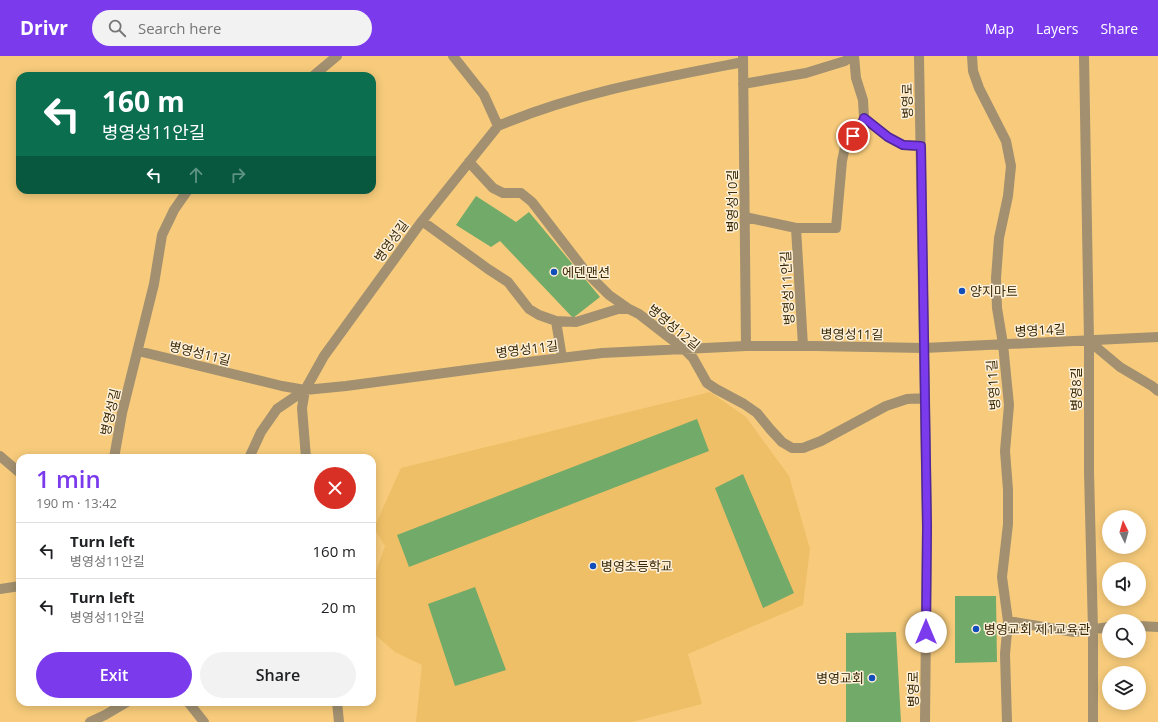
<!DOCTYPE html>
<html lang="en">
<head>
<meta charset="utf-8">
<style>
	:root { --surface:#fff; --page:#f2f2f2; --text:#202124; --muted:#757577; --line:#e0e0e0; --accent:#7c3aed }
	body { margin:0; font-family:"Open Sans","Noto Sans KR",sans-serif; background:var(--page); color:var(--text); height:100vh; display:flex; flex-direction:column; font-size:15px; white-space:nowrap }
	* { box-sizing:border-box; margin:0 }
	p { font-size:13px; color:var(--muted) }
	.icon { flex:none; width:22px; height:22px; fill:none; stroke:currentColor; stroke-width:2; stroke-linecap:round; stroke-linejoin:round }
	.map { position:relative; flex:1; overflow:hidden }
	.panel { position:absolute; left:16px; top:398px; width:360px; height:252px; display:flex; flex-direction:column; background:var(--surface); border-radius:12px; box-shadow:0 2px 10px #0003 }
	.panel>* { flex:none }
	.banner { position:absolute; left:16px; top:16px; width:360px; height:122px; border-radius:12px; box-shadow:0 2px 10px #0003; background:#0b6e4f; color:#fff; overflow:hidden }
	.needle { width:26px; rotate:355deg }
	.controls { position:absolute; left:1102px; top:454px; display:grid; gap:8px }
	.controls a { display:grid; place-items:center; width:44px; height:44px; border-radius:50%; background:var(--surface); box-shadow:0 2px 10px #0003; font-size:20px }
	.pin { position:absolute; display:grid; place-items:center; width:34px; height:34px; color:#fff; margin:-17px; border:2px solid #fff; border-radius:50%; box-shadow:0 1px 4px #0007 }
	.me { position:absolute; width:44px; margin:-22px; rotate:0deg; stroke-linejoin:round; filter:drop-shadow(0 0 3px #0008) }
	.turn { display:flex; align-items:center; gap:14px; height:84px; padding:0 20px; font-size:18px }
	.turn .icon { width:52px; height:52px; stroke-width:2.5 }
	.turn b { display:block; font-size:28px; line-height:34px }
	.lanes { display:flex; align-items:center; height:38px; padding:0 20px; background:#0003; justify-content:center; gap:20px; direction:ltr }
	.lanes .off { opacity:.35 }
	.round { display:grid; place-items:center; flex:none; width:42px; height:42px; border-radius:21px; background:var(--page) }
	.headline { display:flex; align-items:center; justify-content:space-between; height:68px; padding:0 20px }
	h1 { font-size:24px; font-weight:600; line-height:30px; color:var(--accent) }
	.cta { display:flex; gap:8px; margin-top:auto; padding:8px 20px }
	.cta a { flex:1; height:46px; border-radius:24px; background:var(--accent); color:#fff; font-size:16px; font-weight:600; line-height:46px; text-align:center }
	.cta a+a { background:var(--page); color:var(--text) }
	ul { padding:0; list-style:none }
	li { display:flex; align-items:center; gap:12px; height:56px; padding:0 20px; border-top:1px solid var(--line) }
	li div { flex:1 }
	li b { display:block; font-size:15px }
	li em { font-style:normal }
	header { display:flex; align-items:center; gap:24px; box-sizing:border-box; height:56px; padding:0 20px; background:var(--accent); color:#fff }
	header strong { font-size:19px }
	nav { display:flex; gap:22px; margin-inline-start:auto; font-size:14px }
	.search { width:280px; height:36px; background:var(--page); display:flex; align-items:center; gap:10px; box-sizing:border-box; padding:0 14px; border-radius:22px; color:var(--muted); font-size:15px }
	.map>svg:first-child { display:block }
	.built { fill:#eebf66 }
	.building { fill:#72aa69 }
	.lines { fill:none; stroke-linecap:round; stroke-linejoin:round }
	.minor { stroke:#a29070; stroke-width:10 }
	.route-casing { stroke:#51269a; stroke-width:10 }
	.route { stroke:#7c3aed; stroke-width:7 }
	.poi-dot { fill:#124eba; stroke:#fef1db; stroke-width:1.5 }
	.labels { text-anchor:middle; stroke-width:3; stroke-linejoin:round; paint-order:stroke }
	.street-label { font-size:13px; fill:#3a2906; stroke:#fef1db }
	.poi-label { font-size:13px; fill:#3a2906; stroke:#fef1db; text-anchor:start }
</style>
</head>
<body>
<header>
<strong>Drivr</strong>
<div class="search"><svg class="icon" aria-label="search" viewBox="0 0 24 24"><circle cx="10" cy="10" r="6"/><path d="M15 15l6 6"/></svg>Search here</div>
<nav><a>Map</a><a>Layers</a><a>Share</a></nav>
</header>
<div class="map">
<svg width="1158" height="666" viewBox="0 0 1158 666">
	<rect width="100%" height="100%" fill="#f7cb7b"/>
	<path class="built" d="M710 336 746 361 789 420 810 493 803 549 688 598 702 648 632 666H416L422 609 395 596 372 576V527L385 490 374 472 401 412Z"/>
	<path class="building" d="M476 140 516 166 529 156 600 241 573 262 500 185 491 191 456 169Z
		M697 363 709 395 409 511 397 479Z
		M743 418 794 537 763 552 715 432Z
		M475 531 506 614 455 630 428 548Z
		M955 540H996L997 606 955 607Z
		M896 576 901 666H846V577Z"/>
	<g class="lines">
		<path class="minor" d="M743 0 746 290
			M854 0 856 22 863 44 864 62 888 81 903 89 921 90
			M919 0 927 471 925 666
			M972 0 973 15 979 32 1006 85 1011 110 1008 140 999 182 996 222 997 252 1003 288 1009 349 1005 395 1008 434V468L1002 521 1008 565 1005 598 1007 666
			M1084 0 1089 285V416L1093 574V666
			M313 20 337 0
			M743 28 806 17 845 5 851 0
			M498 70C576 37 660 22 743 6
			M469 106 493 132 503 137H521L532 146 586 216 609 239 629 253
			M745 161 796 172H836L842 105 845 91 853 80 861 73 864 62
			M422 165 488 213 508 226 529 253 539 259 556 265 576 266 618 253H629L639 258 684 293 693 302 707 327 716 333 744 348 757 357 770 373 782 386 792 392H803L821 385 886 350 907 343 925 342
			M796 172 803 290
			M556 265 562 302
			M1089 285 1120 311 1152 330 1158 335
			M138 295 282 330 305 334 346 330 520 307 602 297 746 290H816L924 292 1158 281
			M0 400 20 417
			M114 402 122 357 154 228 162 179 174 154 188 134
			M249 402 261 376 277 353 305 334
			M306 402 302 352 305 334 324 300 422 165 498 70 484 39 453 0
			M0 533 20 530
			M1008 565 1074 576 1109 571
			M1139 570 1158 571
			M188 646 204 666
			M337 646 339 666
			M90 666 105 659 127 646"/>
	</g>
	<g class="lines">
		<g class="route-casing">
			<path id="route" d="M853 80 860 73 864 62 888 81 903 89 921 90 927 471 926 576"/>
		</g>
		<use href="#route" class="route"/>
	</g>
	<g class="poi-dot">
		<circle cx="554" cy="216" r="4"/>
		<circle cx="962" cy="235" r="4"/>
		<circle cx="593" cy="510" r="4"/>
		<circle cx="976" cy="573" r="4"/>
		<circle cx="872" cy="622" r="4"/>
	</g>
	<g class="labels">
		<g class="street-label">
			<text transform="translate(907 45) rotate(-91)" y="5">병영로</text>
			<text transform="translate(732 145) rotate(-90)" y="5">병영성10길</text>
			<text transform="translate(391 185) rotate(-54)" y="5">병영성길</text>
			<text transform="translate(787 232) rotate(-93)" y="5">병영성11안길</text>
			<text transform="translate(674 271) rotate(40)" y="5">병영성12길</text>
			<text transform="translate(1040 274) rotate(-3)" y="5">병영14길</text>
			<text transform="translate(852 278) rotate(1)" y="5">병영성11길</text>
			<text transform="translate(527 293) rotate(-7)" y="5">병영성11길</text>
			<text transform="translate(200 297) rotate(14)" y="5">병영성11길</text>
			<text transform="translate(993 329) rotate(-94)" y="5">병영11길</text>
			<text transform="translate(1076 333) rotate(-90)" y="5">병영8길</text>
			<text transform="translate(110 356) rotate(-77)" y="5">병영성길</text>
			<text transform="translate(913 633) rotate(-90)" y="5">병영로</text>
		</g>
		<g class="poi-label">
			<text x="562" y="221">에덴맨션</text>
			<text x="970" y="240">양지마트</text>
			<text x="601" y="515">병영초등학교</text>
			<text x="984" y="578">병영교회 제1교육관</text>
			<text x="864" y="627" text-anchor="end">병영교회</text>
		</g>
	</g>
</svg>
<div class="controls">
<a><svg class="needle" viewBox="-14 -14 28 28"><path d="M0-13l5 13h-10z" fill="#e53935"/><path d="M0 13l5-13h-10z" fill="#757577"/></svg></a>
<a><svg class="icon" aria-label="sound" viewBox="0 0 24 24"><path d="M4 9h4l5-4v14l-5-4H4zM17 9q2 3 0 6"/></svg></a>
<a><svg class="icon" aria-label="search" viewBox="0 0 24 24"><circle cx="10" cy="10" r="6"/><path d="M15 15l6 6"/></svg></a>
<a><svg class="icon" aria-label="layers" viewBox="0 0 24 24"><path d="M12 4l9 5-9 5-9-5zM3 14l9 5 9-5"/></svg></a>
</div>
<div class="pin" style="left:853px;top:80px;background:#d93025"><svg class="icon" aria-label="arrive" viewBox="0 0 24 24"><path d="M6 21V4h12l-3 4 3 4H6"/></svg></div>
<svg class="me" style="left:926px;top:576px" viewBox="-20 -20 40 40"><circle r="19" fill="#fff"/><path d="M0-13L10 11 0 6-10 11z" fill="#7c3aed"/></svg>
<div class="banner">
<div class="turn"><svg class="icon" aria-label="left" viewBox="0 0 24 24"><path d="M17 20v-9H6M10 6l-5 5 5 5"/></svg><div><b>160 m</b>병영성11안길</div></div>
<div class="lanes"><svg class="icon" aria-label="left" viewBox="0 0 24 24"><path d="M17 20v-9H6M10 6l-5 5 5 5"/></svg><svg class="icon off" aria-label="ahead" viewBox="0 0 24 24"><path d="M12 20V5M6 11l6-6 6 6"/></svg><svg class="icon off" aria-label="right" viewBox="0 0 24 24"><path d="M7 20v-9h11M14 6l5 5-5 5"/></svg></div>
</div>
<section class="panel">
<div class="headline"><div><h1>1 min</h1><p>190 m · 13:42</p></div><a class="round" style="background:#d93025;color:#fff"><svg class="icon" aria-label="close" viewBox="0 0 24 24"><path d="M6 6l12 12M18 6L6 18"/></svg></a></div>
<ul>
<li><svg class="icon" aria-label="left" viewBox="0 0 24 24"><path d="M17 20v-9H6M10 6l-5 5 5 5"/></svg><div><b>Turn left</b><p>병영성11안길</p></div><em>160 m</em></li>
<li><svg class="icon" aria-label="left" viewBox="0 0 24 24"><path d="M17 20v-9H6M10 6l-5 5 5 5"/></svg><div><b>Turn left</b><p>병영성11안길</p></div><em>20 m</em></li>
</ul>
<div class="cta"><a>Exit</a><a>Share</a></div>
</section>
</div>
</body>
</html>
